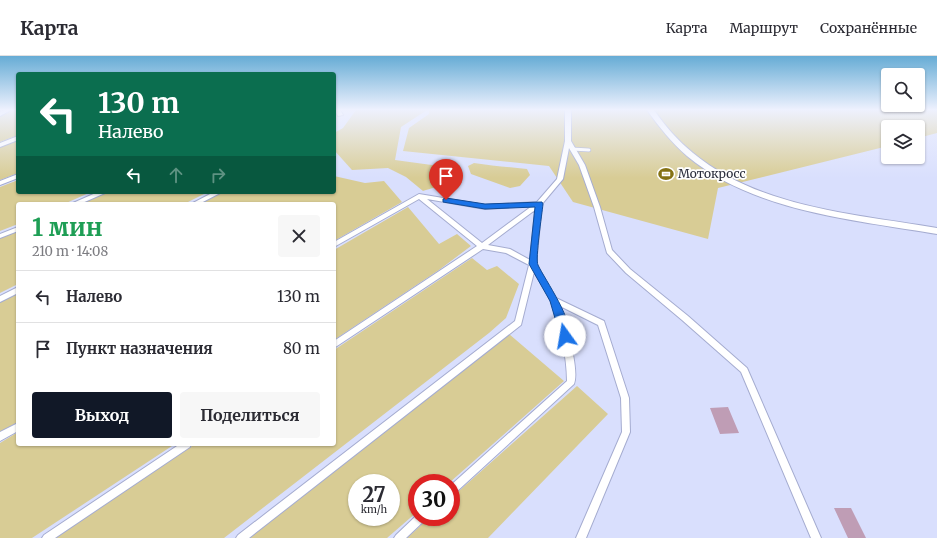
<!DOCTYPE html>
<html lang="ru">
<head>
<meta charset="utf-8">
<style>
	:root { --surface:#fff; --page:#f7f7f7; --text:#2b2b33; --muted:#7c7c81; --line:#e1e1e2; --accent:#111827 }
	body { margin:0; font-family:Merriweather,serif; background:var(--page); color:var(--text); height:100vh; display:flex; flex-direction:column; font-size:15px; white-space:nowrap }
	* { box-sizing:border-box; margin:0 }
	p { font-size:13px; color:var(--muted) }
	.icon { flex:none; width:22px; height:22px; fill:none; stroke:currentColor; stroke-width:2; stroke-linecap:round; stroke-linejoin:round }
	.map { position:relative; flex:1; overflow:hidden }
	.drawer { position:absolute; left:16px; top:146px; width:320px; height:244px; display:flex; flex-direction:column; background:var(--surface); border-radius:4px; box-shadow:0 1px 3px #0004 }
	.drawer>* { flex:none }
	.top-card { position:absolute; left:16px; top:16px; width:320px; height:122px; border-radius:4px; box-shadow:0 1px 3px #0004; background:#0b6e4f; color:#fff; overflow:hidden }
	.fabs { position:absolute; left:881px; top:12px; display:grid; gap:8px }
	.fabs a { display:grid; place-items:center; width:44px; height:44px; border-radius:4px; background:var(--surface); box-shadow:0 1px 3px #0004; font-size:20px }
	.speed { position:absolute; left:348px; top:418px; display:flex; gap:8px; font-size:20px; font-weight:700; text-align:center }
	.speed>* { display:grid; place-content:center; width:52px; height:52px; border-radius:50%; background:var(--surface); box-shadow:0 1px 3px #0004; line-height:1 }
	.speed small { font-size:10px; font-weight:400 }
	.speed .limit { border:6px solid #d22; background:#fff; color:#111 }
	.pin { position:absolute; display:grid; place-items:center; width:34px; height:34px; color:#fff; margin:-41px -17px; border-radius:50% 50% 50% 0; rotate:-45deg; box-shadow:0 0 4px #0007 }
	.pin .icon { rotate:45deg }
	.me { position:absolute; width:44px; margin:-22px; rotate:347deg; stroke-linejoin:round; filter:drop-shadow(0 0 3px #0008) }
	.turn { display:flex; align-items:center; gap:14px; height:84px; padding:0 16px; font-size:18px }
	.turn .icon { width:52px; height:52px; stroke-width:2.5 }
	.turn b { display:block; font-size:28px; line-height:34px }
	.lanes { display:flex; align-items:center; height:38px; padding:0 16px; background:#0003; justify-content:center; gap:20px; direction:ltr }
	.lanes .off { opacity:.35 }
	.round { display:grid; place-items:center; flex:none; width:42px; height:42px; border-radius:4px; background:var(--page) }
	.head { display:flex; align-items:center; justify-content:space-between; height:68px; padding:0 16px }
	h1 { font-size:24px; font-weight:700; line-height:30px; color:#1e9e55 }
	.button { display:flex; gap:8px; margin-top:auto; padding:8px 16px }
	.button a { flex:1; height:46px; border-radius:4px; background:var(--accent); color:#fff; font-size:16px; font-weight:700; line-height:46px; text-align:center }
	.button a+a { background:var(--page); color:var(--text) }
	ul { padding:0; list-style:none }
	li { display:flex; align-items:center; gap:12px; height:52px; padding:0 16px; border-top:1px solid var(--line) }
	li div { flex:1 }
	li b { display:block; font-size:15px }
	li em { font-style:normal }
	header { display:flex; align-items:center; gap:24px; box-sizing:border-box; height:56px; padding:0 20px; background:var(--surface); border-bottom:1px solid var(--line) }
	header strong { font-size:19px }
	nav { display:flex; gap:22px; margin-inline-start:auto; font-size:14px }
	.map>svg:first-child { display:block }
	.green { fill:#d8cc95; fill-rule:evenodd }
	.building { fill:#bf9db5 }
	.lines { fill:none; stroke-linecap:round; stroke-linejoin:round }
	.service-casing { stroke:#a5acd0; stroke-width:4.5 }
	.minor-casing { stroke:#a5acd0; stroke-width:2 }
	.tertiary-casing { stroke:#a5acd0; stroke-width:2 }
	.service { stroke:#fff; stroke-width:3 }
	.minor { fill:#fff; fill-rule:evenodd }
	.tertiary { fill:#fff; fill-rule:evenodd }
	.route { fill:#1a73e8; stroke:#114b97 }
	.labels { text-anchor:middle; stroke-width:3.5; stroke-linejoin:round; paint-order:stroke }
	.poi-label { font-size:12px; fill:#2b2e3c; stroke:#fff; text-anchor:start }
</style>
</head>
<body>
<header>
<strong>Карта</strong>
<nav><a>Карта</a><a>Маршрут</a><a>Сохранённые</a></nav>
</header>
<div class="map">
<svg width="937" height="482" viewBox="0 0 937 482">
	<rect width="100%" height="100%" fill="#d9dffd"/>
	<path class="green" d="M14 54H18V79L0 86V60Z
		M356 54H427L401 71 395 104 439 110 460 109C455 127 439 130 423 135L406 121 388 112 352 114 334 94V77L343 72Z
		M429 54H937V77L918 82V71H888V90L718 132 708 183 573 146 549 110 403 95 409 72 429 58Z
		M18 84V117L0 124V91Z
		M474 107C492 110 509 111 527 113L530 119 520 130 510 132 471 118 468 110Z
		M334 120 365 127 384 125 402 146 334 185V148H198L223 136H334Z
		M18 124V136H91L64 148H18V168L0 175V131Z
		M105 136H208L184 148H77Z
		M408 151 439 188 457 178 471 190 439 214 334 284V194Z
		M18 173V228L0 237V181Z
		M472 202 487 214 497 210 519 228 506 262 489 277 224 482H53L195 388H334V294Z
		M18 235V366L0 376V243Z
		M509 278 564 325 449 427H417V456L387 482H248ZM357 427H391V461H357Z
		M577 330 608 358 488 482H407L430 461H451V442Z
		M18 376V388H175L32 482H0V387Z"/>
	<path class="building" d="M728 351 739 377 720 378 710 352Z
		M834 452H851L866 482H848Z"/>
	<g class="lines">
		<g class="service-casing">
			<path id="service" d="M572 93 589 94"/>
		</g>
		<g class="minor-casing">
			<path id="minor" d="M4 54H11L0 60V56Z
				M335 54H340L343 59 338 60Z
				M565 54H571V85L585 109 600 151 612 194 630 213 688 260 747 312 821 482H811L741 316 682 264 626 217 607 197 594 151 579 109 569 92 563 123 542 148 536 208 556 242 604 265 629 342 630 376 586 482H576L622 376 621 342 598 269 560 250C565 266 580 313 574 328L454 438 451 440V429L567 325C567 301 560 268 551 246 547 236 540 226 534 216L521 269 249 482H236L238 479 515 265 529 209 506 197 483 193 334 292V285L477 190 419 143 334 191V186L419 138 485 149 537 146 557 123 565 85ZM427 143 485 153 532 150 482 187ZM535 154 530 204 510 193 488 189Z
				M18 80V84L0 91V87Z
				M18 118V122L0 129V125Z
				M98 136H106L105 137 80 148H72L73 147Z
				M214 136H222L199 148H191Z
				M18 171V175L0 182V178Z
				M18 231V237L0 246V240Z
				M18 367V375L0 385V376Z
				M180 388H191L190 391 55 482H42L44 479Z
				M417 459V461H427L425 464 406 482H394L396 479Z"/>
		</g>
		<g class="tertiary-casing">
			<path id="tertiary" d="M647 54H654C665 70 678 85 693 97 759 152 855 158 937 172V178C855 164 754 156 687 100 672 87 659 71 647 54Z"/>
		</g>
		<use href="#service" class="service"/>
		<use href="#minor" class="minor"/>
		<use href="#tertiary" class="tertiary"/>
	</g>
	<linearGradient id="sky" x2="0" y2="1"><stop stop-color="#66acd5"/><stop offset="0.44" stop-color="#eef1fe"/><stop offset="1" stop-color="#eef1fe" stop-opacity="0"/></linearGradient>
	<rect width="937" height="122" fill="url(#sky)"/>
	<path class="route" d="M446 142 485 148 542 146 543 148C542 158 535 203 538 209 545 224 576 267 568 283H561L550 245 529 208 535 151 485 153 443 146V143Z"/>
	<defs>
		<g id="stadium-bare" transform="scale(1.2)"><path d="M0-5a6.5 5 0 1 0 0 10a6.5 5 0 1 0 0-10ZM-3.5-1.8h7v3.6h-7Z" fill="#857214" stroke="#fff" stroke-width="2.5" paint-order="stroke"/></g>
	</defs>
	<g fill-rule="evenodd">
		<use href="#stadium-bare" x="666" y="118"/>
	</g>
	<g class="labels">
		<g class="poi-label">
			<text x="678" y="122">Мотокросс</text>
		</g>
	</g>
</svg>
<div class="fabs">
<a><svg class="icon" aria-label="search" viewBox="0 0 24 24"><circle cx="10" cy="10" r="6"/><path d="M15 15l6 6"/></svg></a>
<a><svg class="icon" aria-label="layers" viewBox="0 0 24 24"><path d="M12 4l9 5-9 5-9-5zM3 14l9 5 9-5"/></svg></a>
</div>
<div class="speed"><div>27<small>km/h</small></div><div class="limit">30</div></div>
<div class="pin" style="left:446px;top:144px;background:#d93025"><svg class="icon" aria-label="arrive" viewBox="0 0 24 24"><path d="M6 21V4h12l-3 4 3 4H6"/></svg></div>
<svg class="me" style="left:565px;top:280px" viewBox="-20 -20 40 40"><circle r="19" fill="#fff"/><path d="M0-13L10 11 0 6-10 11z" fill="#1a73e8"/></svg>
<div class="top-card">
<div class="turn"><svg class="icon" aria-label="left" viewBox="0 0 24 24"><path d="M17 20v-9H6M10 6l-5 5 5 5"/></svg><div><b>130 m</b>Налево</div></div>
<div class="lanes"><svg class="icon" aria-label="left" viewBox="0 0 24 24"><path d="M17 20v-9H6M10 6l-5 5 5 5"/></svg><svg class="icon off" aria-label="ahead" viewBox="0 0 24 24"><path d="M12 20V5M6 11l6-6 6 6"/></svg><svg class="icon off" aria-label="right" viewBox="0 0 24 24"><path d="M7 20v-9h11M14 6l5 5-5 5"/></svg></div>
</div>
<section class="drawer">
<div class="head"><div><h1>1 мин</h1><p>210 m · 14:08</p></div><a class="round"><svg class="icon" aria-label="close" viewBox="0 0 24 24"><path d="M6 6l12 12M18 6L6 18"/></svg></a></div>
<ul>
<li><svg class="icon" aria-label="left" viewBox="0 0 24 24"><path d="M17 20v-9H6M10 6l-5 5 5 5"/></svg><div><b>Налево</b></div><em>130 m</em></li>
<li><svg class="icon" aria-label="arrive" viewBox="0 0 24 24"><path d="M6 21V4h12l-3 4 3 4H6"/></svg><div><b>Пункт назначения</b></div><em>80 m</em></li>
</ul>
<div class="button"><a>Выход</a><a>Поделиться</a></div>
</section>
</div>
</body>
</html>
